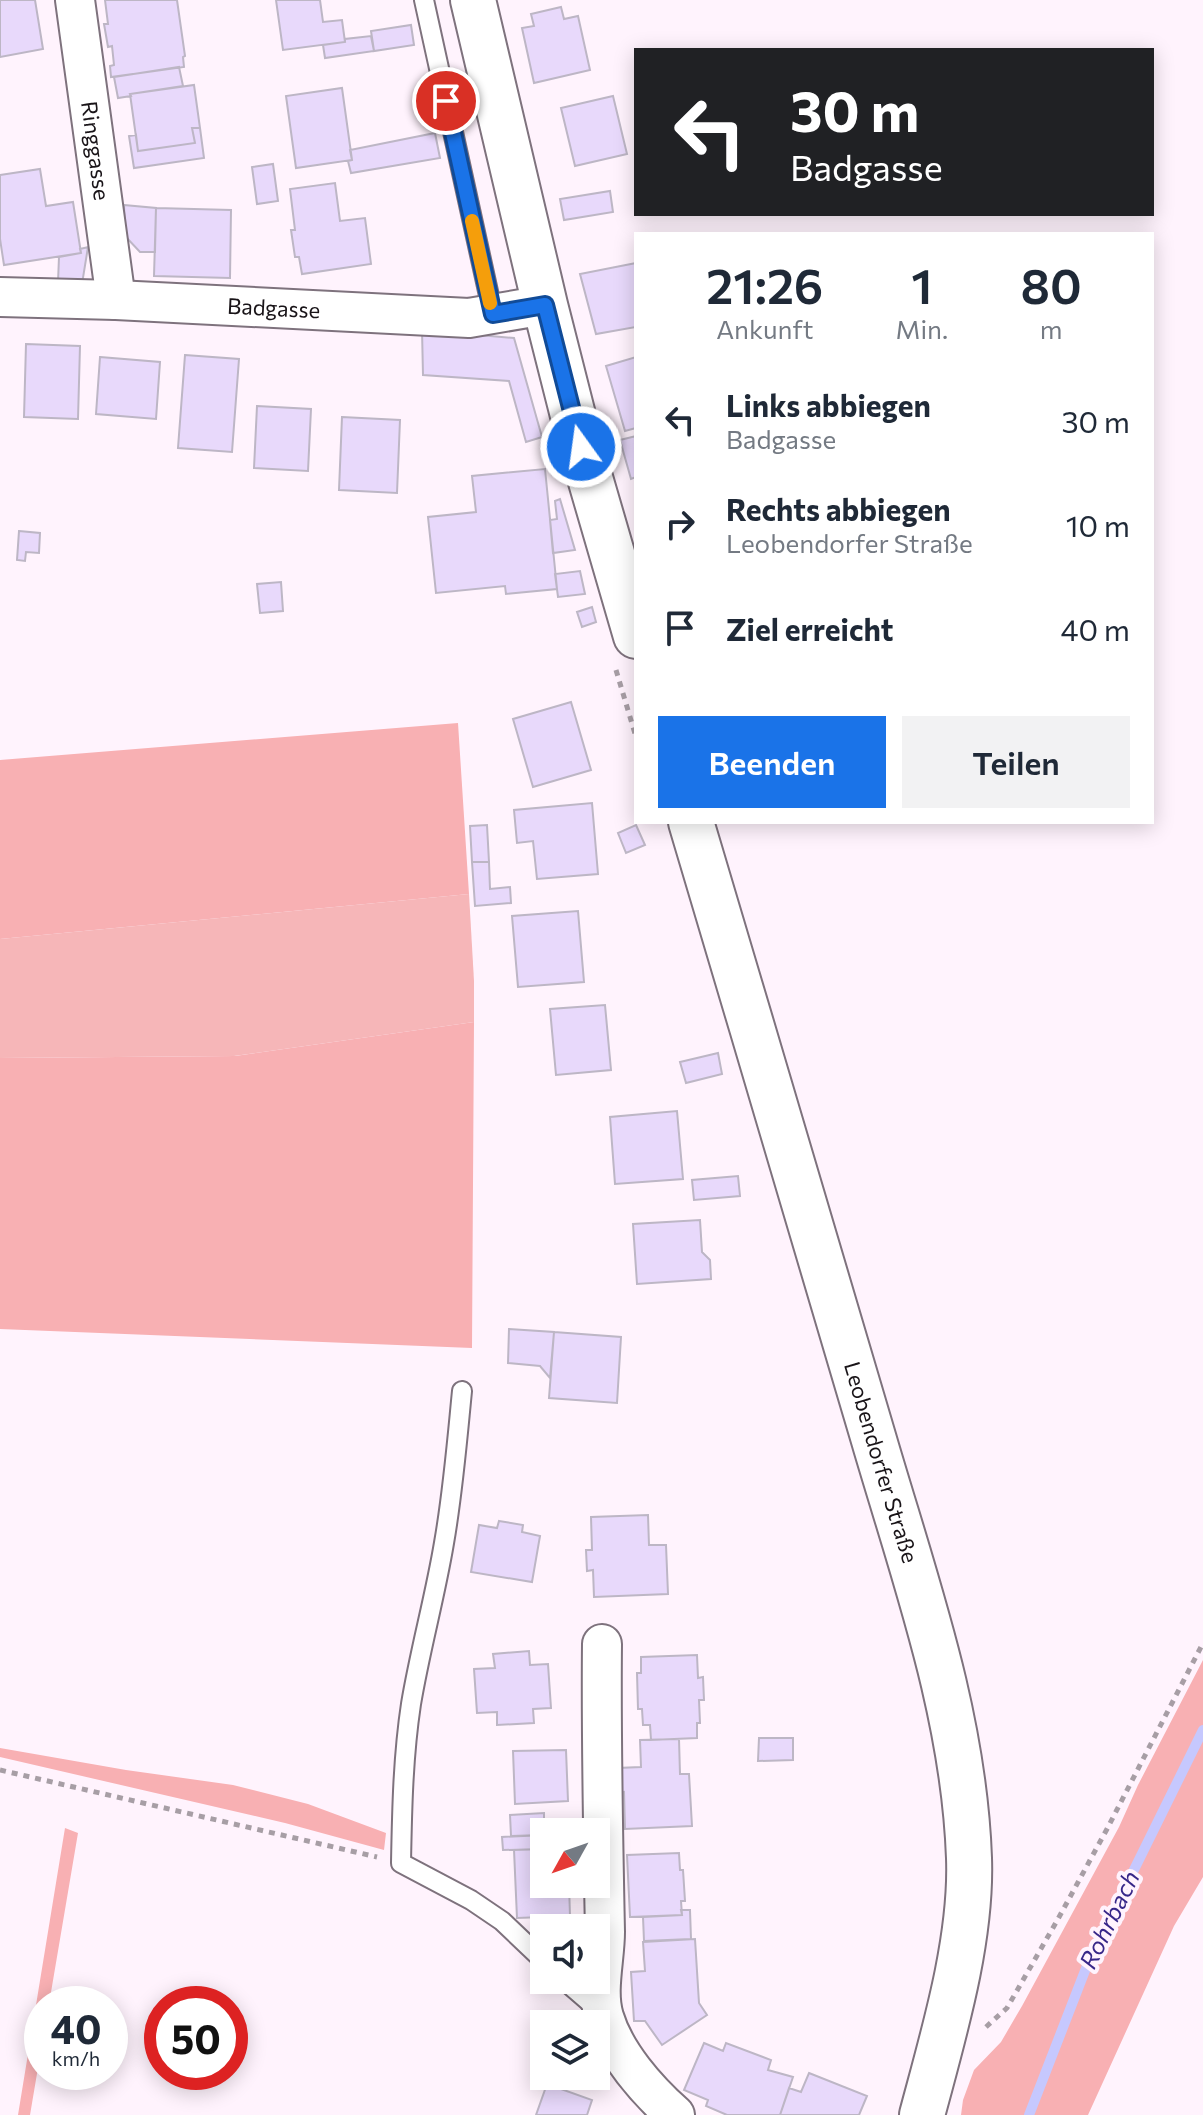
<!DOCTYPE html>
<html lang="de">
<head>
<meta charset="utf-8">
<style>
	:root { --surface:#fff; --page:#f2f2f3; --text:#1f2937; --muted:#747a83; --accent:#1a73e8 }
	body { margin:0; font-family:Commissioner,sans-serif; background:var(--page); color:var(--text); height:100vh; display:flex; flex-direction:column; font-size:30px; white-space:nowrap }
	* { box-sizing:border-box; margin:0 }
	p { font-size:26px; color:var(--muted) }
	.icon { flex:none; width:44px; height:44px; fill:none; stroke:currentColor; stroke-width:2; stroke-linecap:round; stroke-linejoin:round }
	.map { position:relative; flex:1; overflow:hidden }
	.drawer { position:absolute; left:634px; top:232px; width:520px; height:592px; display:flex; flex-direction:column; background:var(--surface); border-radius:0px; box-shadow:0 4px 20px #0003 }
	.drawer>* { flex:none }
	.guide { position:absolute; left:634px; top:48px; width:520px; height:168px; border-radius:0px; box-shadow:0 4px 20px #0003; background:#202124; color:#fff; overflow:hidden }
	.needle { width:52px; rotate:230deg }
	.controls { position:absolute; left:530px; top:1818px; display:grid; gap:16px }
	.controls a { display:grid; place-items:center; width:80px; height:80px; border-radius:0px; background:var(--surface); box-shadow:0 4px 20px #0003; font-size:40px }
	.speed { position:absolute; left:24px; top:1986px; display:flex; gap:16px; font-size:40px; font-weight:700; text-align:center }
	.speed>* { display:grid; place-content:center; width:104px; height:104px; border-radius:50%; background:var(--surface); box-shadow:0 4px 20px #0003; line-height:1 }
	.speed small { font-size:20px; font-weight:400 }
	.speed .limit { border:12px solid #d22; background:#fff; color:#111 }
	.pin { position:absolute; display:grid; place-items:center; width:68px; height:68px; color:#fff; margin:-34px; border:4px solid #fff; border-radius:50%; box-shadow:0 2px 8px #0007 }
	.me { position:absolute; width:88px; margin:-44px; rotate:346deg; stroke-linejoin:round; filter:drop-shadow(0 0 6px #0008) }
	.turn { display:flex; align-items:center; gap:28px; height:168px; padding:0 24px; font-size:36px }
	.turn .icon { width:104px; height:104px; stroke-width:2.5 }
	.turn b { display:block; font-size:56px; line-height:68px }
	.eta { display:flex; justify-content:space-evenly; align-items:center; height:136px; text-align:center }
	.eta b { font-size:48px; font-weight:600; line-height:56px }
	.button { display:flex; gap:16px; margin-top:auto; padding:16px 24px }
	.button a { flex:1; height:92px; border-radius:0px; background:var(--accent); color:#fff; font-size:32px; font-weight:600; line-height:92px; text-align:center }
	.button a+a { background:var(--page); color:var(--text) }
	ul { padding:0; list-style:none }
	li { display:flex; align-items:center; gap:24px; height:104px; padding:0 24px }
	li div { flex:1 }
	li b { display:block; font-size:30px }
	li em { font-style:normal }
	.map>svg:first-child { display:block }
	.green { fill:#f8b0b3 }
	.forest { fill:#f6b6b8 }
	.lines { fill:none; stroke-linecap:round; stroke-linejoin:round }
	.stream { stroke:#c6c8fe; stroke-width:10 }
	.building { fill:#e8d9fb; stroke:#bdb6c5; stroke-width:2 }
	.service-casing { stroke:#7e727d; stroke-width:22 }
	.minor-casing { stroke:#7e727d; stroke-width:42 }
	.secondary-casing { stroke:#7e727d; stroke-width:48 }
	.path { stroke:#a79ea5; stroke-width:5; stroke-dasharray:6 6; stroke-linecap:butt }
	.service { stroke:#fff; stroke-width:18 }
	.minor { stroke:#fff; stroke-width:38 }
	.secondary { stroke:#fff; stroke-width:44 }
	.route-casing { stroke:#114b97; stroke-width:20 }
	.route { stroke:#1a73e8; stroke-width:14 }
	.slow { stroke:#f59e0b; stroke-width:14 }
	.labels { text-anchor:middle; stroke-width:8; stroke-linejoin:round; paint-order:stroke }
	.street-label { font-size:22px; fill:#191418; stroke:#fff3fd }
	.water-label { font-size:24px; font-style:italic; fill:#372789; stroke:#fff3fd }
</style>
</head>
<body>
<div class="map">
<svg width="1203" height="2115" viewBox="0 0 1203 2115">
	<rect width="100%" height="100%" fill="#fff3fd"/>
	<path class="green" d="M458 723 469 894 0 939V760Z
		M474 1022 472 1348 0 1329V1058L235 1056Z
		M1203 1660V1877L1174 1926 1088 2115H961L963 2100 974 2070 1001 2042 1022 2006 1119 1827 1138 1785Z
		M0 1748 126 1770 233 1785 308 1804 386 1833 384 1850 285 1823 0 1757Z
		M65 1828 78 1833 49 2004H42V2044L30 2115H18Z"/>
	<path class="forest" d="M469 894 474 981V1022L234 1056 0 1058V939Z"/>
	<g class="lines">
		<path class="stream" d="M1029 2115 1088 1963 1203 1730"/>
	</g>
	<path class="building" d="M0 0H35L43 49 0 57Z
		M105 0H177L185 56 183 57 184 67 111 77 110 66 114 65 112 46 108 47 104 24H108Z
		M276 0H320L323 22 342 20 345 42 283 50Z
		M561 7 564 19 578 16 590 70 534 83 522 28 534 26 531 14Z
		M411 25 414 45 374 51 371 31Z
		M371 36 374 51 325 58 323 45 345 42V39Z
		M179 67 183 86 130 94 131 96 118 98 114 77Z
		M194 85 200 128H192L195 143 138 151 130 94Z
		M342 88 352 160 296 168 286 96Z
		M613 96 627 154 575 166 561 108Z
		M192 128H200L204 158 134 168 129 136 136 135 138 151 195 143Z
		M435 133 440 158 351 173 348 161 352 160 350 150Z
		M273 164 278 201 257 204 252 167Z
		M40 169 46 206 73 202 81 253 4 265 0 239V175Z
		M335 183 340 221 365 218 371 264 302 274 299 257H295L291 230H295L290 189Z
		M610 191 613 212 564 220 560 199Z
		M124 205 156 208 155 252H140L125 236Z
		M156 208 231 210 230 278 154 276Z
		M88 247 82 284 58 282 59 257 81 253 80 249Z
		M636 263V327L596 334 580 274Z
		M422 330 514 338 542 437 526 442 509 381 423 375Z
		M26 344 80 346 78 419 24 417Z
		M185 355 239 359 232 452 178 448Z
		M100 357 160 362 156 419 96 414Z
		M636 357V428L625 431 606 366Z
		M257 406 311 409 308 471 254 468Z
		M342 417 400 420 397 493 339 490Z
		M636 436V477L631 479 620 440Z
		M545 469 557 589 506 594 505 586 436 593 428 517 476 512 472 476Z
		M560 499 575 550 553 553 550 520 557 519 555 501Z
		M19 531 40 533 39 553 26 552 25 561 17 560Z
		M580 571 585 594 558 597 555 574Z
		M281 582 283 611 260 613 257 584Z
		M592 607 596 622 582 627 577 612Z
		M571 702 591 770 533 787 513 719Z
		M592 803 598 874 537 879 533 841 517 843 514 810Z
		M487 825 489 862H472L470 826Z
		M636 825 645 845 626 853 618 833Z
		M472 862H489L490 889 510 887 511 903 475 906Z
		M578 911 584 982 518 987 512 916Z
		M605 1005 611 1070 556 1075 550 1009Z
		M718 1053 722 1074 686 1083 680 1062Z
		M677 1111 683 1179 615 1184 610 1117Z
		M738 1176 740 1196 694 1200 692 1180Z
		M700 1220 702 1252 710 1260 711 1279 637 1284 633 1224Z
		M509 1329 554 1332 550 1378 540 1366 508 1363Z
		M554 1332 621 1337 617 1403 549 1398Z
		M648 1515 649 1545H666L668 1594 594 1597 593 1570 587 1571 586 1550H592L591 1517Z
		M499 1521 523 1525 522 1532 540 1536 532 1582 471 1572 479 1525 497 1528Z
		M529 1651 530 1665 548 1664 551 1708 533 1709 534 1723 497 1725V1712L477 1713 474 1669 495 1668 493 1654Z
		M697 1655 698 1678 703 1677 704 1700H699L700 1723H697V1738L651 1740 650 1725H643L642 1709H638L637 1673H641V1657Z
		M759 1738H793V1760L758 1761Z
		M679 1739 680 1774H689L692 1826 625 1829 624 1792 617 1793V1768L641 1767 640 1740Z
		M566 1750 568 1801 515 1804 513 1751Z
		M544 1813V1835L511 1836 510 1815Z
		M544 1835V1849L503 1850 502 1837Z
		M544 1849V1884H569L570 1916 517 1918 514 1850Z
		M679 1853 680 1870H683L685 1901H681L682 1915 630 1917 627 1855Z
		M681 1910H690L691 1939 644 1941 643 1917 682 1915Z
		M695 1939 699 2003 707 2015 662 2045 645 2021H634L631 1972 645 1971 643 1942Z
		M704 2043 723 2051 726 2043 771 2060 768 2070 793 2077 780 2115H727L706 2106 708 2100 684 2090Z
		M809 2073 867 2096 859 2115H780L789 2088 801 2092Z
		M547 2084 592 2100 587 2115H536Z"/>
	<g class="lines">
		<g class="service-casing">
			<path id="service" d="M424 0 493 314
				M462 1391C457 1442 453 1492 444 1543 435 1597 420 1650 411 1704 403 1757 402 1810 401 1863L471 1900 502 1921 544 1961
				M564 1980 601 2012"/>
		</g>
		<g class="minor-casing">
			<g id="minor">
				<path id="s1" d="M75 0 116 300"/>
				<path id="s2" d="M0 297 116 300 469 318 545 305"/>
				<path d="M602 1644C601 1740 603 1836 605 1932 605 1959 596 1991 604 2017 615 2054 647 2090 675 2115"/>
			</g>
		</g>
		<g class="secondary-casing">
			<g id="secondary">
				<path d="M473 0 545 305 581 447 636 636"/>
				<path id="s3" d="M691 822C752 1028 814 1234 874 1440 914 1577 964 1714 969 1858 972 1941 943 2036 922 2115"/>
			</g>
		</g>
		<path class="path" d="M616 670 636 737
			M0 1770 377 1857
			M986 2027 1007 2008 1058 1919 1107 1829 1203 1643"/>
		<use href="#service" class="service"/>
		<use href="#minor" class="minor"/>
		<use href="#secondary" class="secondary"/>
	</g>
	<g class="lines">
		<g class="route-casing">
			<path id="route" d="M446 101 493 314 545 305 581 447"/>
		</g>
		<use href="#route" class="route"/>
		<path class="slow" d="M472 221 490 303"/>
	</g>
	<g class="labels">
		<g class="street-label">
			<text dy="8" stroke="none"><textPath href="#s1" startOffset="152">Ringgasse</textPath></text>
			<text dy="8" stroke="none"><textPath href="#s2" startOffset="274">Badgasse</textPath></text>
			<text dy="8" stroke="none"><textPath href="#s3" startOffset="668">Leobendorfer Straße</textPath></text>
		</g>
		<g class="water-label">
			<text transform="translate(1110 1920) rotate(-64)" y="8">Rohrbach</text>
		</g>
	</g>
</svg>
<div class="controls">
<a><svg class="needle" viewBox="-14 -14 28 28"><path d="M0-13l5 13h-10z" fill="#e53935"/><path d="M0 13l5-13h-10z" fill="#747a83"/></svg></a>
<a><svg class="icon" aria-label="sound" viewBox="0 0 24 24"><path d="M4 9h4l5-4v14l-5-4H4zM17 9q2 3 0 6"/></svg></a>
<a><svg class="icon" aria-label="layers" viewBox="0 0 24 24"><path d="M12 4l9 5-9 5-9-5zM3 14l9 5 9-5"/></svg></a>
</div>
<div class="speed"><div>40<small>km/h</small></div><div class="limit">50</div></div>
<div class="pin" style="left:446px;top:101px;background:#d93025"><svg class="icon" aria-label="arrive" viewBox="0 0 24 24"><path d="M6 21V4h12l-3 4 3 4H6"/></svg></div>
<svg class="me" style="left:581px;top:447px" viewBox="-20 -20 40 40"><circle r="17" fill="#1a73e8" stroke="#fff" stroke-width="3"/><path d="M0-11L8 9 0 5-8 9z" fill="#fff"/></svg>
<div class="guide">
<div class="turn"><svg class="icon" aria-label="left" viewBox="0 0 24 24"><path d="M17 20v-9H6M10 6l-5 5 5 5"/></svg><div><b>30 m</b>Badgasse</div></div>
</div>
<section class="drawer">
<div class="eta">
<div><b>21:26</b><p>Ankunft</p></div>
<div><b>1</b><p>Min.</p></div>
<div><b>80</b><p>m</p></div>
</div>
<ul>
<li><svg class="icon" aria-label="left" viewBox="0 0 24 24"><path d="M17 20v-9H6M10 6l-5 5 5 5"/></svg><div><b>Links abbiegen</b><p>Badgasse</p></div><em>30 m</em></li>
<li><svg class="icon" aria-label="right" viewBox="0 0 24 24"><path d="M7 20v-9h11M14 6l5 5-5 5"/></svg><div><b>Rechts abbiegen</b><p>Leobendorfer Straße</p></div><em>10 m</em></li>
<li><svg class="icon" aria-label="arrive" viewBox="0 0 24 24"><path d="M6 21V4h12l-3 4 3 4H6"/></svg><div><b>Ziel erreicht</b></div><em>40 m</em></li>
</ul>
<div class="button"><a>Beenden</a><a>Teilen</a></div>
</section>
</div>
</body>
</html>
